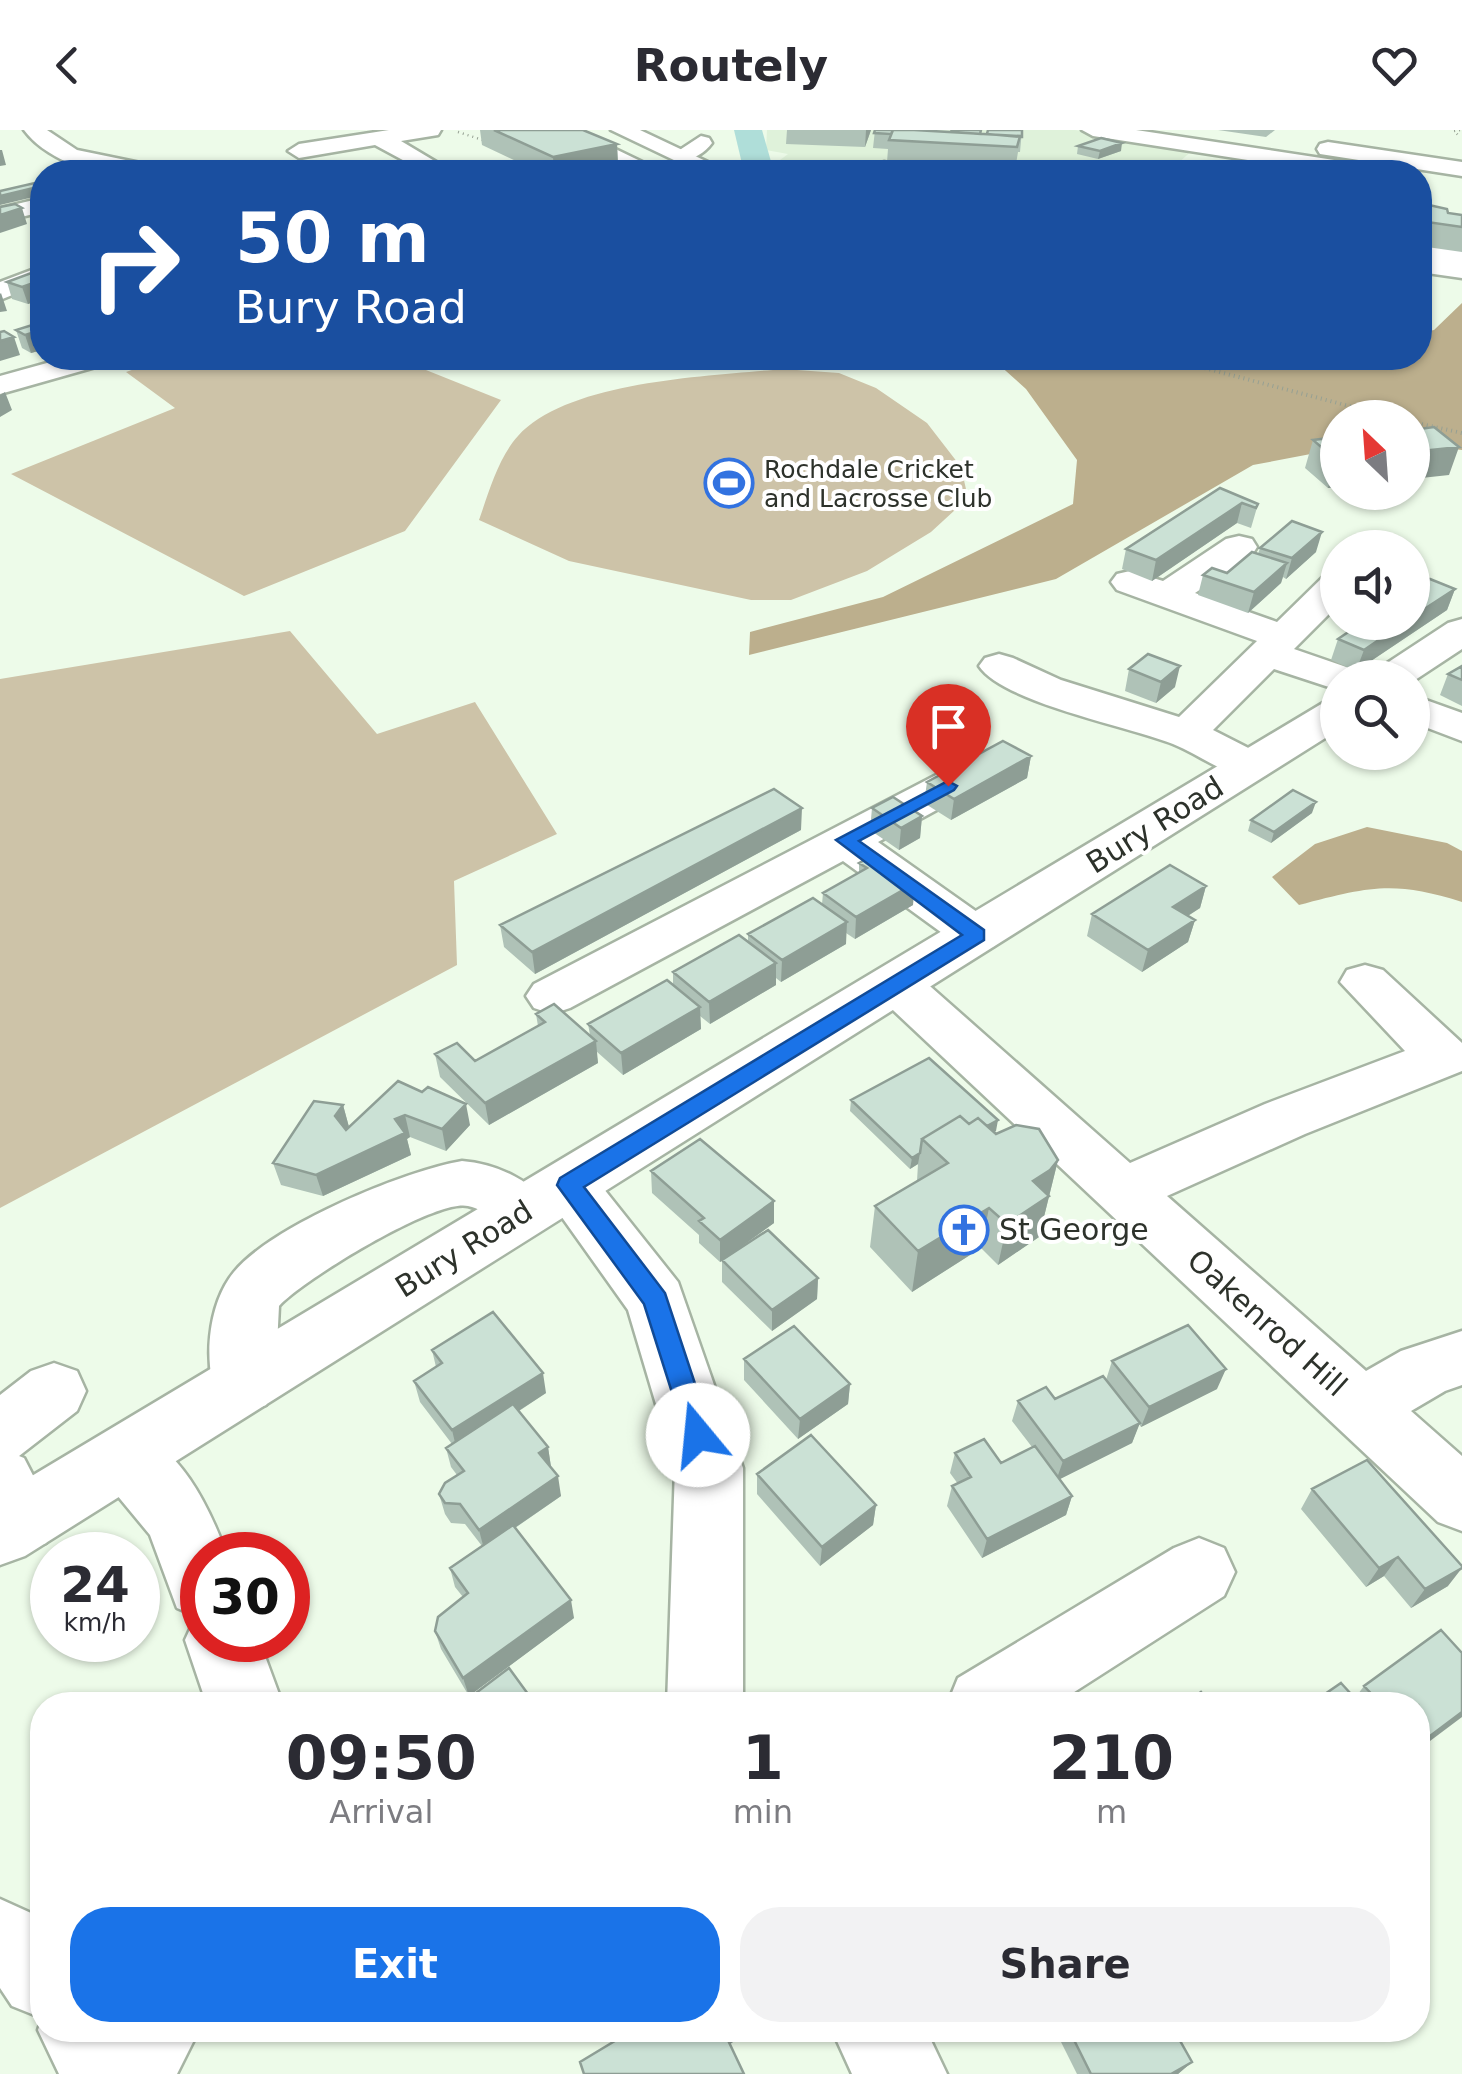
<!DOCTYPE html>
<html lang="en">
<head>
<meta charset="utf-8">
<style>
	:root { --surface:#fff; --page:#f2f2f3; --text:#2b2b33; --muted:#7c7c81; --accent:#1a73e8 }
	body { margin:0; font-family:"DejaVu Sans",sans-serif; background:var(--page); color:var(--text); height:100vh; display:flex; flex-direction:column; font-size:38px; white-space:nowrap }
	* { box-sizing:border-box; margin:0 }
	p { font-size:32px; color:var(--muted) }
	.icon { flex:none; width:55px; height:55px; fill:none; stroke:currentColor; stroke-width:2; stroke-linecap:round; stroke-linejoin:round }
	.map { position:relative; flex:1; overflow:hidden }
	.panel { position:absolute; left:30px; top:1562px; width:1400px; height:350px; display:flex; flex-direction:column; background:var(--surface); border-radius:40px; box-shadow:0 2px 8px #0004 }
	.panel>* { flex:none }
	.hud { position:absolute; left:30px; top:30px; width:1402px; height:210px; border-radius:40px; box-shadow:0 2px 8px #0004; background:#1a4fa0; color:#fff; overflow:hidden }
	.needle { width:65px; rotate:335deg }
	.fabs { position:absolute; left:1320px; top:270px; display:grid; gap:20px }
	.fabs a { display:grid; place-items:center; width:110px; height:110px; border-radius:50%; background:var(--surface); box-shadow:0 2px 8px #0004; font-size:50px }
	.speed { position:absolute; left:30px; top:1402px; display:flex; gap:20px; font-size:50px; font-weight:700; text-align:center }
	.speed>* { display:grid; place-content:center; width:130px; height:130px; border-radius:50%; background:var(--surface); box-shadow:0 2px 8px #0004; line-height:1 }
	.speed small { font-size:25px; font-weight:400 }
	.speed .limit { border:15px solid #d22; background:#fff; color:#111 }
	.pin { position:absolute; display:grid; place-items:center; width:85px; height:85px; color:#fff; margin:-102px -42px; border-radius:50% 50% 50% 0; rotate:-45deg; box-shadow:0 0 10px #0007 }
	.pin .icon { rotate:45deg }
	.me { position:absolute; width:110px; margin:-55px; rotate:343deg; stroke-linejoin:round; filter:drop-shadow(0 0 8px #0008) }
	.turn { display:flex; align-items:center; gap:35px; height:210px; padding:0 40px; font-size:45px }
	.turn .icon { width:130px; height:130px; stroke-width:2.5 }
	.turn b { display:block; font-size:70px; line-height:85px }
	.eta { display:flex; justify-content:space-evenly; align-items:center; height:170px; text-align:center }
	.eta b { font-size:60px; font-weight:700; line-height:70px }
	.cta { display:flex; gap:20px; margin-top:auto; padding:20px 40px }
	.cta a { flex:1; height:115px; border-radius:40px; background:var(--accent); color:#fff; font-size:40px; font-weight:700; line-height:115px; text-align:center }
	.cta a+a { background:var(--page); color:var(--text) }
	header { display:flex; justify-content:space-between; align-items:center; height:130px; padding:0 40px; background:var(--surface); font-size:45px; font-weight:700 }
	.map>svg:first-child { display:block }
	.built { fill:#dff2da }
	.green { fill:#cdc3a8 }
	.forest { fill:#bcaf8d }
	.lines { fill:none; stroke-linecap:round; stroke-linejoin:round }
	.river { fill:#afded9; fill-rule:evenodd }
	.minor-casing { stroke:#a6b4a3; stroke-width:5 }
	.major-casing { stroke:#a6b4a3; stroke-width:5 }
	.path-far1 { stroke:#96a093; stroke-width:2.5; stroke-dasharray:1 4; stroke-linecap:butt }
	.path { stroke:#96a093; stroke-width:4; stroke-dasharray:1 4; stroke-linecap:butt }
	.minor { fill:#fff; fill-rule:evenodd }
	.major { fill:#fff; fill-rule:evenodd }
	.wall { fill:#afc2b7 }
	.shaded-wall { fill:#8e9e95 }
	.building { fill:#cbe1d5; stroke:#8e9e95; stroke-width:2.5 }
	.route { fill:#1a73e8; stroke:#114b97; stroke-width:2.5 }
	.labels { text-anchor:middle; stroke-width:8; stroke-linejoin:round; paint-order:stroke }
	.far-poi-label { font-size:25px; fill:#2d322b; stroke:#fff; text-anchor:start }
	.street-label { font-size:30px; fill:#2d322b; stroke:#fff }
	.poi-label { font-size:30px; fill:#2d322b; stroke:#fff; text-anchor:start }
</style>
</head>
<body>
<header><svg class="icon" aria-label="back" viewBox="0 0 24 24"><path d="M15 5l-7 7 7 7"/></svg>Routely<svg class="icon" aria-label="heart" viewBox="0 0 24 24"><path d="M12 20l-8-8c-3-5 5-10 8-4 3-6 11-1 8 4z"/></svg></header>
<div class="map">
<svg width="1462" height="1944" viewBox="0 0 1462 1944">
	<rect width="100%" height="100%" fill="#edfbe9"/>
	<path class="built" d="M767 0H1075L1195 18 1168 42H764L788 24 766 20Z"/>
	<path class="green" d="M166 228H396L501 270 405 401 244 466 11 344 175 278 126 242Z
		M783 239 839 243 876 258 927 293 961 337 968 368 931 402 867 441 791 470H751L569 431 479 390C489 362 498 328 518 306 568 250 712 246 783 239Z
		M290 501 377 604 475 572 557 704 454 751 457 835 0 1078V549Z"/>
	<path class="forest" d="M1462 173V320L1413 314 1412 288H1338L1337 319 1253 335 1056 449 749 525 750 502 883 467 1073 374 1077 330 1026 259 997 233 1071 228H1420V203L1434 200Z
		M1367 697 1447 713 1462 721V772C1393 750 1368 757 1299 775L1272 747 1315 714Z"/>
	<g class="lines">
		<path class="river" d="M734 0H762L774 42H744Z"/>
		<g class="minor-casing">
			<path id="minor" d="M24 0H47L77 20 150 35 153 40C115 55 49 34 24 0Z
				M389 0H441L438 5 401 11 453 42H425L375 15 299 28 288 21 299 14Z
				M553 0H576L663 42H633L554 7Z
				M1082 0H1136L1367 35 1379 42H1326L1093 6Z
				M701 6 709 8 712 13C704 24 689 33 675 30L672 25Z
				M1328 12 1462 32V46L1320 24 1317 19 1320 14Z
				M884 32 905 37 909 42H864Z
				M42 68V82L0 92V78Z
				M1420 113 1462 121V137L1420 129Z
				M42 136V153L0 170V152Z
				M65 228H111L106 234 0 264V246Z
				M1239 406 1252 409 1257 417 1252 425 1195 463 1277 492 1325 445 1338 442V475L1294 519 1352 539 1358 548H1338V560L1274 539 1213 600 1266 627 1273 636 1266 645C1255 648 1247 649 1236 645 1214 637 1195 623 1173 614 1128 596 1004 573 979 536L985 528 999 524 1013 528 1061 550 1179 587 1257 511 1117 460 1111 452 1117 444 1130 441 1163 451 1226 409Z
				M1412 565 1462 583V611L1412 592Z
				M982 625 997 629 1004 638 997 647 878 712 994 794 1002 805 994 816 977 821 960 816 843 731 570 878 552 884 534 878 526 866 534 854 967 629Z
				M1365 835 1383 840 1462 913V941L1305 1004 1167 1066 1366 1241 1401 1221 1462 1201V1255L1445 1261 1411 1281 1462 1326V1401L1438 1392 878 866 871 854 878 842 896 837 914 842 1130 1033 1265 974 1405 921 1340 852 1347 840Z
				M462 1031C497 1034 536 1051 552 1083L544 1099C499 1114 503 1084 468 1076 436 1068 301 1151 279 1176L275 1255 266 1275 243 1283 220 1275C202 1237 207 1175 234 1142 272 1096 403 1041 462 1031Z
				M568 1033 588 1039 678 1152 743 1338V1575H667L675 1338 628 1180 539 1055 548 1039Z
				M54 1233 77 1241 86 1261 77 1281 19 1326 24 1328 56 1390 46 1413 21 1422 0 1414V1265L31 1241Z
				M126 1296C180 1316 208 1374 227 1425H202V1510H259L283 1575H207L185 1510 196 1486 177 1478 150 1405 102 1347 92 1326 102 1305Z
				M1199 1408 1224 1418 1235 1442 1224 1466 1054 1575H947L958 1548 1174 1418Z
				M0 1769 42 1788V1900H199L177 1944H59L38 1900 42 1888 12 1876 0 1858Z
				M832 1900H926L947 1944H852Z"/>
		</g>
		<g class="major-casing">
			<path id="major" d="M611 0H640L729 42H699Z
				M1420 126 1462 132V148L1420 142Z
				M1462 489V519L1412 552V548H1372L1378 539 1448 493Z
				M1338 570V600L25 1426 0 1435V1365L1323 573Z"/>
		</g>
		<path class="path-far1" d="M1460 0 1454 1 1460 7
			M458 2 489 12
			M169 41 206 42"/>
		<path class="path" d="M1166 228 1395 288
			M1412 292 1462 303"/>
		<use href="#minor" class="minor"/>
		<use href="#major" class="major"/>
	</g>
	<path class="wall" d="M480 0H583L617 14 618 36 590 42H539L482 15Z
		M787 0H871L865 17 786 14Z
		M875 0 987 4 1022 0 1020 22H1018L1015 40 887 32 888 19 873 18Z
		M1218 0H1275L1266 7Z
		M1078 16 1121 21 1098 29 1077 24Z
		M1420 73 1448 83 1462 85V122L1420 116Z
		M42 92V117H38L33 101Z
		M42 139V169L28 174 12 169 7 152Z
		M42 192V220L31 223 22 218 16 200Z
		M658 228H780V231L664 240Z
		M1338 307V357L1328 358 1305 338 1313 310Z
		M1220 358 1258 374 1251 398 1237 393 1152 451 1122 439 1126 419Z
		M1260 418 1316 422 1286 449 1283 447 1281 453 1248 483 1198 465 1203 445 1227 443 1258 424Z
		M1416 458 1455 459 1447 480 1356 541 1331 530 1338 509Z
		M1462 536V576L1440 565 1448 544Z
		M1129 539 1175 557 1156 573 1125 561Z
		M1031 626 1027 648 951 690 924 673 927 652Z
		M872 678 922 686 920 708 899 720 870 700Z
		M1312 683 1271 713 1248 701 1251 690Z
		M801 700 535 844 504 817 500 795Z
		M859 733 913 775 855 809 846 803V814L781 852 776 848V855L710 894 700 886 701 899 623 945 596 921 598 933 489 995 440 947 435 924 475 931 538 896 536 884 590 905 588 894 673 855V842L748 811V804L822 774 823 763 859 743Z
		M1206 756 1200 778 1188 786 1195 790 1188 812 1142 842 1087 806 1092 784Z
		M398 951 470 995 446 1021 410 1007 407 1009 411 1025 323 1066 281 1055 273 1033 343 975 349 997Z
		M851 970 996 1001 994 1002 1058 1030 1039 1107 998 1135 981 1118 912 1162 870 1117 875 1076 917 1051 918 1034 910 1039 850 981Z
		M651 1041 774 1093 725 1128 818 1148 817 1169 772 1201 722 1152V1131L720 1132 699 1113V1105L652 1063Z
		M432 1220 546 1263 519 1281 548 1317 551 1337 561 1366 515 1398 574 1488 469 1566 441 1519 435 1501 463 1467 455 1457 450 1438 482 1416 465 1394 451 1393 445 1384 439 1364 457 1345 451 1337 446 1318 452 1314 420 1272 414 1251 436 1237Z
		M744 1229 850 1254 848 1274 798 1309 744 1250Z
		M1112 1231 1217 1259 1141 1297 1139 1294 1132 1313 1060 1349 1072 1366 1066 1385 982 1428 947 1376 952 1356 958 1354 950 1343 955 1323 1001 1333 1032 1317 1012 1291 1018 1271 1055 1269 1106 1250Z
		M757 1344 876 1375 873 1395 820 1436 757 1364Z
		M1312 1359 1448 1456 1411 1478 1384 1446 1366 1457 1301 1379Z
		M1441 1500 1418 1575H1309L1355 1568 1364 1556Z
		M1055 1900H1174L1192 1932 1178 1944H1077Z"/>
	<path class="shaded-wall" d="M866 0H871L865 17Z
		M1122 13 1121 21 1098 29 1100 21Z
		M617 14 618 36 590 42H554L553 27Z
		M0 20H2L6 35 0 36Z
		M42 56V65L0 75V66Z
		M22 78 27 94 0 103V85Z
		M42 150V169L28 174 22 157Z
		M1 163 7 181 0 182V164Z
		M42 200V220L31 223 25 205Z
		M14 207 20 225 0 231V211Z
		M663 228H780V231L664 240Z
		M5 262 12 280 0 287V265Z
		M1459 317 1449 345 1412 349V322Z
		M1336 330H1338V357L1328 358Z
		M1242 373 1237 393 1152 451 1156 430Z
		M1322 402 1316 422 1286 449 1292 428Z
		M1287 433 1281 453 1248 483 1254 462Z
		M1455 459 1447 480 1356 541 1364 520 1405 492H1412V487Z
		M1180 536 1175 557 1156 573 1161 552Z
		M1031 626 1027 648 951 690 954 669Z
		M1316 672 1312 683 1271 713 1274 702Z
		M802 678 801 700 535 844 532 822Z
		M922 686 920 708 899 720 901 698Z
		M915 753 913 775 855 809 856 787Z
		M1206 756 1200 778 1167 799 1173 777Z
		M1195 790 1188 812 1142 842 1148 820Z
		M847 792 846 814 781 852 782 830Z
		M776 833V855L710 894 709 872Z
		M700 877 701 899 623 945 621 923Z
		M596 911 598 933 489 995 485 973Z
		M466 974 470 995 446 1021 442 999Z
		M343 975 349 997 342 1008 335 986Z
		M405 985 410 1007 407 1009 411 1025 323 1066 316 1045 395 989Z
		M998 990 996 1001 968 1017 970 1006Z
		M920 1023 918 1034 910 1039 912 1028Z
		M1058 1030 1039 1107 998 1135 1007 1094 1033 1051Z
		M774 1071V1093L720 1132V1110Z
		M989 1078 981 1118 912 1162 918 1121Z
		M818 1148 817 1169 772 1201V1180Z
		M1226 1239 1217 1259 1141 1297 1149 1277Z
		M543 1243 546 1263 457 1321 452 1300Z
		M850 1254 848 1274 798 1309 800 1289Z
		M1140 1293 1132 1313 1056 1351 1063 1331Z
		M548 1317 551 1337 542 1343 539 1323Z
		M558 1346 561 1366 484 1419 479 1400Z
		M1072 1366 1066 1385 982 1428 987 1409Z
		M876 1375 873 1395 820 1436 822 1417Z
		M1398 1427 1384 1446 1366 1457 1379 1438Z
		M1462 1438 1448 1456 1411 1478 1425 1459Z
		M571 1470 574 1488 469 1566 463 1548Z
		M1462 1582V1587L1418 1620V1615Z
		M735 1900H736V1910L726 1917V1906Z
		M1192 1932 1178 1944H1171Z"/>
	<path class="building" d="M494 0H583L617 14 553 27Z
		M875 0H893L891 4 874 3Z
		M893 0H914L1020 6 1017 17 889 10Z
		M952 0H981L980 4 951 2Z
		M988 0H1022V7L987 4Z
		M1101 8 1122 13 1100 21 1078 16Z
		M78 38 91 40 85 42H65Z
		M39 52 42 54V56L0 66V61Z
		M1420 73 1447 79 1448 83 1462 85V97L1420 91Z
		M15 74 22 78 0 85V77Z
		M42 92V101H33Z
		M42 139V150L22 157 7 152Z
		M42 192V200L25 205 16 200Z
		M4 201 14 207 0 211V202Z
		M1434 297 1459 317 1412 322V300Z
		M1338 307V330H1336L1313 310Z
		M1220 358 1258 374 1256 378 1242 373 1156 430 1126 419Z
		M1292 391 1322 402 1292 428 1260 418Z
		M1252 422 1287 433 1254 462 1203 445 1212 438 1227 443Z
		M1430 449 1455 459 1412 487V457L1416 458Z
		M1363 492H1405L1364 520 1338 509Z
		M1148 524 1180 536 1161 552 1129 539Z
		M1462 536V550L1448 544Z
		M1003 611 1031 626 954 669 927 652Z
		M774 659 802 678 532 822 500 795Z
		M1293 660 1316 672 1274 702 1251 690Z
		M893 667 922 686 901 698 872 678Z
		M874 725 915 753 856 787 823 763 867 738 859 733Z
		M1170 735 1206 756 1173 777 1195 790 1148 820 1092 784Z
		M813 768 847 792 782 830 748 804Z
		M739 805 776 833 709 872 673 842Z
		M667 850 700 877 621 923 588 894Z
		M554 874 596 911 485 973 435 924 457 913 475 931 545 892 536 884Z
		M929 928 998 990 987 996 978 988 969 994 960 986 922 1009 920 1023 912 1028 851 970Z
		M398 951 422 962 428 957 466 974 442 999 405 985 395 989 405 1003 316 1045 273 1033 314 971 343 975 335 986 346 1000Z
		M960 986 969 994 978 988 996 1004 1016 995 1039 999 1058 1030 1050 1040 1033 1051 1049 1066 1007 1094 989 1078 918 1121 875 1076 948 1033 922 1009Z
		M700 1009 774 1071 720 1110 699 1091 704 1088 651 1041Z
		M768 1100 818 1148 772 1180 722 1130Z
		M493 1182 543 1243 452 1300 414 1251 442 1233 432 1220Z
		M1188 1195 1226 1239 1149 1277 1112 1231Z
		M794 1196 850 1254 800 1289 744 1229Z
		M1103 1246 1140 1293 1063 1331 1018 1271 1046 1257 1055 1269Z
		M513 1274 548 1317 539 1323 558 1346 479 1400 460 1374 445 1373 439 1364 445 1353 464 1341 446 1318Z
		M811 1305 876 1375 822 1417 757 1344Z
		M984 1309 1001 1333 1035 1316 1072 1366 987 1409 952 1356 971 1347 955 1323Z
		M1367 1330 1462 1436V1438L1425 1459 1398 1427 1379 1438 1312 1359Z
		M513 1395 571 1470 463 1548 435 1501 438 1487 468 1463 450 1438Z
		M1441 1500 1462 1523V1582L1418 1615V1575H1382L1364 1556Z
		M509 1538 536 1575H460Z
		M1341 1553 1361 1575H1309Z
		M1201 1562 1212 1575H1183Z
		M1418 1639 1425 1648 1418 1654Z
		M633 1900H735L726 1906 744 1944H584L580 1932Z
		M1069 1900H1174L1192 1932 1171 1944H1091Z"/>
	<path class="route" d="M948 651 957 656 954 660 859 711 984 800V810L584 1057 665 1163 712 1305 708 1313 698 1317 688 1313 644 1174 557 1055 560 1048 962 805 836 710Z"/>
	<defs>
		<g id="stadium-ring" transform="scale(2.5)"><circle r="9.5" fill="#fff" stroke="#3272e0" stroke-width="1.5"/><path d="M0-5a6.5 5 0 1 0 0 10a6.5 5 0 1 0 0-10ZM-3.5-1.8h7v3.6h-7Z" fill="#3272e0"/></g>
		<g id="church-ring" transform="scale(2.5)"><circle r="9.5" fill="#fff" stroke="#3272e0" stroke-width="1.5"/><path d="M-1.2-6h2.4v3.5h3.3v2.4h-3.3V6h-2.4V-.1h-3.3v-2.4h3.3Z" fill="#3272e0"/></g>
	</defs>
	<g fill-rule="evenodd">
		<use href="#stadium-ring" x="729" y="353"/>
		<use href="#church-ring" x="964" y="1100"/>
	</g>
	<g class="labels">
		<g class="far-poi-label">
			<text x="764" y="348">Rochdale Cricket<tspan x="764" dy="29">and Lacrosse Club</tspan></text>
		</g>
		<g class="street-label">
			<text transform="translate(1155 695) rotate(-32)" y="10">Bury Road</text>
			<text transform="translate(464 1119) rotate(-32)" y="10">Bury Road</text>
			<text transform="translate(1267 1193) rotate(42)" y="10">Oakenrod Hill</text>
		</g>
		<g class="poi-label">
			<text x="999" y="1110">St George</text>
		</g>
	</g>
</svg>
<div class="fabs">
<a><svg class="needle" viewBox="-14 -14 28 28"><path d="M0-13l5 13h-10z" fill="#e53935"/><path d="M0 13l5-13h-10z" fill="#7c7c81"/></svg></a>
<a><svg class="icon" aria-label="sound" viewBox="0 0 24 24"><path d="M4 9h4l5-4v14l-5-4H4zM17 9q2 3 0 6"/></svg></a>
<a><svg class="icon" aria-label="search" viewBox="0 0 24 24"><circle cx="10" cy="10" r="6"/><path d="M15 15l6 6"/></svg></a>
</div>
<div class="speed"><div>24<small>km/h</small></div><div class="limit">30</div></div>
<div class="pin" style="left:948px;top:656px;background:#d93025"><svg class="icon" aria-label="arrive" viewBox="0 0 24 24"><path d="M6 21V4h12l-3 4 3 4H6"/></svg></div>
<svg class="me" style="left:698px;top:1305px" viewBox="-20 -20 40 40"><circle r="19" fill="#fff"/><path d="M0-13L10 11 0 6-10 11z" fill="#1a73e8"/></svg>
<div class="hud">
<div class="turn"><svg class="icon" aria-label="right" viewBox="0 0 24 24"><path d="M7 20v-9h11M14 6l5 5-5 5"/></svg><div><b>50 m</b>Bury Road</div></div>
</div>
<section class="panel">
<div class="eta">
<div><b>09:50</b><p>Arrival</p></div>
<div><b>1</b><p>min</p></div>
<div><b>210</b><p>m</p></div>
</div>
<div class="cta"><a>Exit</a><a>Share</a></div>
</section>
</div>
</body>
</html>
